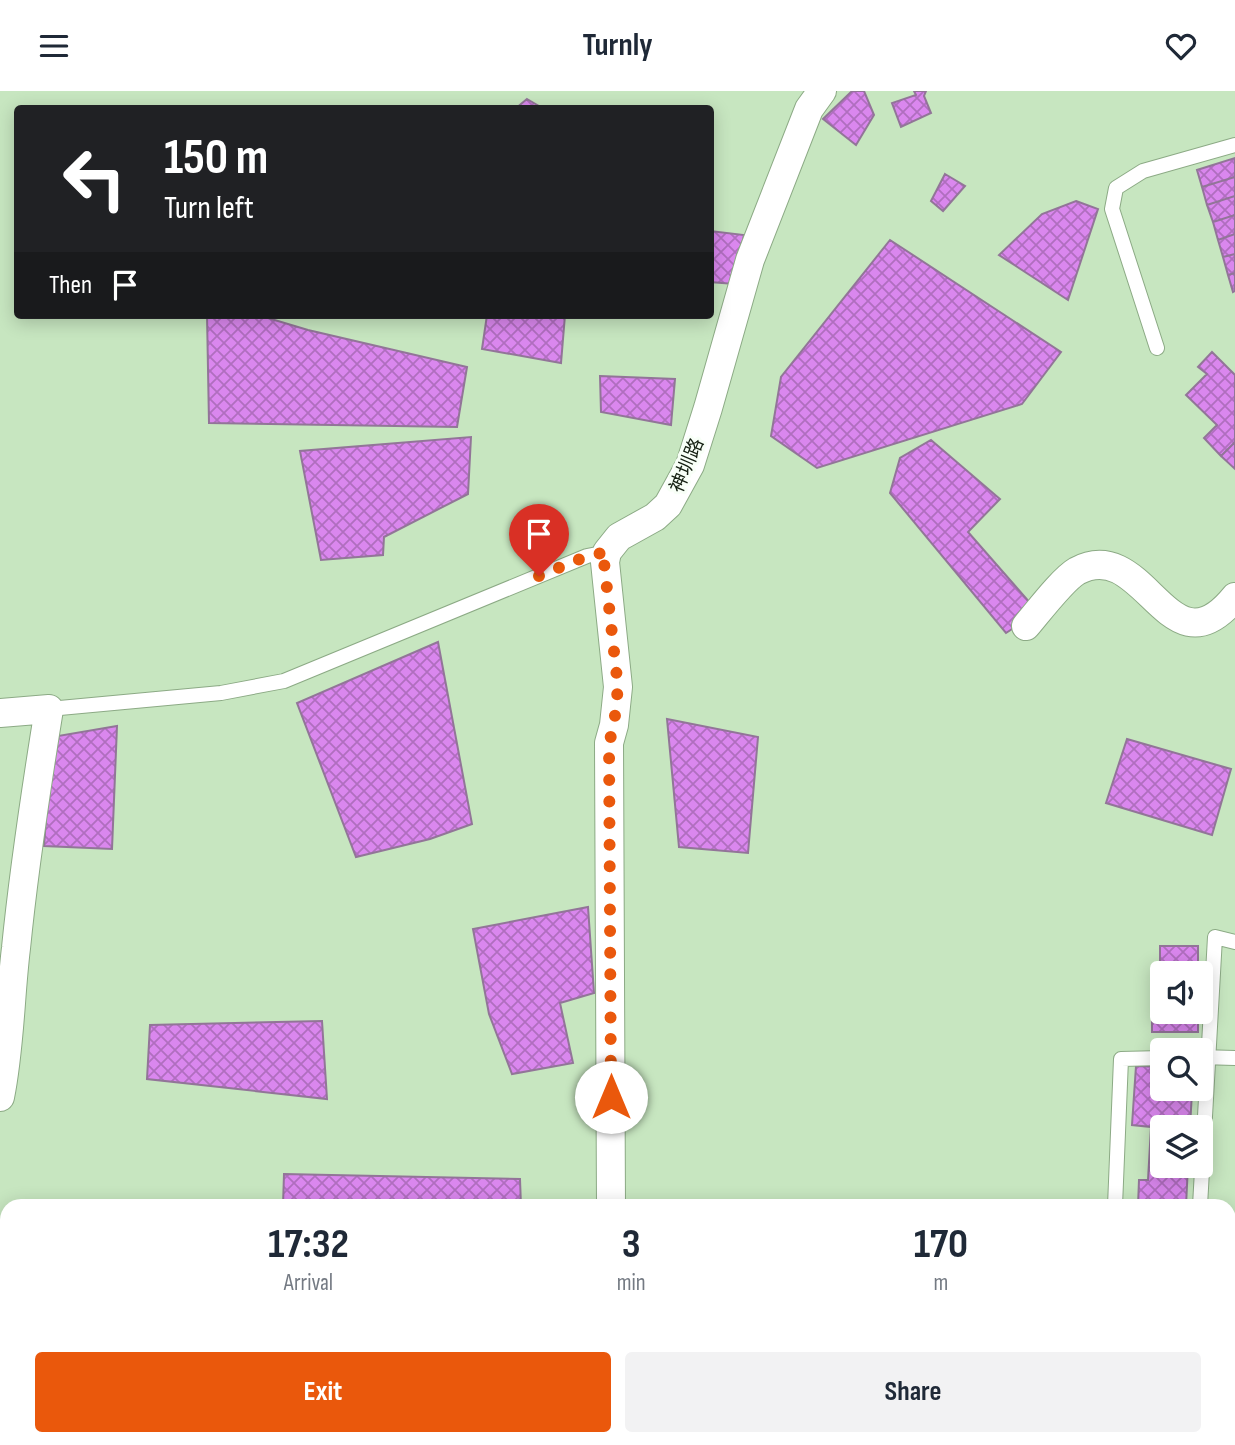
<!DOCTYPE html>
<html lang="en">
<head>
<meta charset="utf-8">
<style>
	:root { --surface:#fff; --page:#f2f2f3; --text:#1f2937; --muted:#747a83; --accent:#ea580c }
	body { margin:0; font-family:"Sofia Sans Condensed","Noto Sans TC",sans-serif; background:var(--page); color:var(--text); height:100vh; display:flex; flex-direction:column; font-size:26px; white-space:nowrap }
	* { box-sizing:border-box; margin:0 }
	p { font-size:23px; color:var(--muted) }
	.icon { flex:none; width:38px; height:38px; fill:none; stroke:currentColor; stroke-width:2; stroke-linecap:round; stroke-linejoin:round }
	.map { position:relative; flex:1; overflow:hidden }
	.drawer { position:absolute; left:0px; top:1108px; width:1236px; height:247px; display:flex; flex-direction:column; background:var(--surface); border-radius:21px 21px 0 0; box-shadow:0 4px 18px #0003 }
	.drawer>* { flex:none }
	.hud { position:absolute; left:14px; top:14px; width:700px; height:214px; border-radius:7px; box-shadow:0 4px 18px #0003; background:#202124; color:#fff; overflow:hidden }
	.fabs { position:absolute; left:1150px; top:870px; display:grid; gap:14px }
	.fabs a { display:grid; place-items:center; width:63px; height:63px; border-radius:7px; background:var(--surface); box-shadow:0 4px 18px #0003; font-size:35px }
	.pin { position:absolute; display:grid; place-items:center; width:60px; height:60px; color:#fff; margin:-72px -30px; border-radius:50% 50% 50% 0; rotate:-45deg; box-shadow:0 0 7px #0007 }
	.pin .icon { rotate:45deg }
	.me { position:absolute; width:77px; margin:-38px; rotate:0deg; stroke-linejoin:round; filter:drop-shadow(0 0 5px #0008) }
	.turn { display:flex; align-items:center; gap:24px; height:147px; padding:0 35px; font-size:32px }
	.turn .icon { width:91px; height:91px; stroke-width:2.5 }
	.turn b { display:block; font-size:49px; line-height:60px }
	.then { display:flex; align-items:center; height:66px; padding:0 35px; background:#0003; gap:14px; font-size:26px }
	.eta { display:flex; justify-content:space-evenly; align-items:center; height:119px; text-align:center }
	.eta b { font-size:42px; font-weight:700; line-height:49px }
	.action { display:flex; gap:14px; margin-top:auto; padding:14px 35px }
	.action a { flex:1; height:80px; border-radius:7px; background:var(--accent); color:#fff; font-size:28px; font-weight:700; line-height:80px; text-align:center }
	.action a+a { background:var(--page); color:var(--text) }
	header { display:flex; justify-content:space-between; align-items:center; height:91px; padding:0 35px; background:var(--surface); font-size:32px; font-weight:700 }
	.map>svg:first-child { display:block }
	.building { fill:url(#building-cross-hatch); stroke:#927598; stroke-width:2 }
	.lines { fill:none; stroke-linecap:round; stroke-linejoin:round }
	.service-casing { stroke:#8caa85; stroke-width:16 }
	.minor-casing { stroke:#8caa85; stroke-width:30 }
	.service { stroke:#fff; stroke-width:14 }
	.minor { stroke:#fff; stroke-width:28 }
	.rail { stroke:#52644e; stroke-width:5; stroke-dasharray:12 12; stroke-linecap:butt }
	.route { stroke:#ea580c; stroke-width:12; stroke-dasharray:0 21.6 }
	.labels { text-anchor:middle; stroke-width:6; stroke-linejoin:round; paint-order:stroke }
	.street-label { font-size:19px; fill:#141f11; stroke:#f8fff7 }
</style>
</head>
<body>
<header><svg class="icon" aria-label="menu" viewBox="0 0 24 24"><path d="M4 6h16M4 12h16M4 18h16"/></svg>Turnly<svg class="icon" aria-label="heart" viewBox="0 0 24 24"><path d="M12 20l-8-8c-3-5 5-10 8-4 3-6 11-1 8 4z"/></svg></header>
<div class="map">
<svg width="1235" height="1354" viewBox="0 0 1235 1354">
	<defs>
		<pattern id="building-cross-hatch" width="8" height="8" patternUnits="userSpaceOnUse" patternTransform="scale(1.75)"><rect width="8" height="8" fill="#da87ee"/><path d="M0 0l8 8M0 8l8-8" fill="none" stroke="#b06ebf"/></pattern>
	</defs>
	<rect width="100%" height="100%" fill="#c7e6c0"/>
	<path class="building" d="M852 0H864L874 24 856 54 823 28Z
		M914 0H926L924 5 931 22 901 36 892 12 916 4Z
		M527 8 544 18H515Z
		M1235 67V86L1202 96 1197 79Z
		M945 83 965 95 943 120 931 110Z
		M1235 86V105L1207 114 1202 96Z
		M1235 105V124L1213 131 1207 114Z
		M1076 110 1098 118 1068 209 999 164 1042 123Z
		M1235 124V143L1218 149 1213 131Z
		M710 140 744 144 734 193 710 191Z
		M1235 143V163L1223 166 1218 149Z
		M890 149 1061 261 1022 313 817 377 771 345 781 286Z
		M1235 163V182L1228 184 1223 166Z
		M1235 182V200L1233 201 1228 184Z
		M207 224H258L308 239 467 276 457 336 209 332Z
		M487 224H565L561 272 482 258Z
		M1212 261 1235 284V351L1221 365 1204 347 1217 334 1186 304 1207 283 1198 276Z
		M600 285 675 288 671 334 601 321Z
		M471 346 468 403 384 446 383 464 321 469 300 360Z
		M931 349 1000 408 968 441 1038 521 1006 542 890 402 900 367Z
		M1235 351V378L1221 365Z
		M438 551 472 733 430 748 356 766 297 612Z
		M667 628 758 646 748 762 679 756Z
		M117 635 112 758 44 755 52 646Z
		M1127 648 1231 678 1212 744 1106 712Z
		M588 816 594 902 560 912 573 972 512 983 489 923 473 838Z
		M1160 855H1198V882H1162V920H1198V941H1152V904H1160Z
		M322 930 327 1008 147 988 150 934Z
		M1136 975 1162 976V998H1187V1001H1192L1190 1036H1162V1074H1188L1186 1115H1138L1139 1089H1148L1151 1036 1132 1034Z
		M284 1083 520 1088 521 1115H283Z
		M0 1268 7 1269V1325L1 1354Z"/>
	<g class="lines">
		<g class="service-casing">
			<path id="service" d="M1157 257 1112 118 1116 97 1143 80 1235 54
				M49 618 221 602 284 590 587 465 607 461
				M1200 966 1235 967
				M1115 1115 1121 968 1162 967
				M1200 1115 1215 846 1235 851
				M1228 1220 1235 1219"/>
		</g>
		<g class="minor-casing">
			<path id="minor" d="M1026 535C1038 521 1063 488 1077 480 1146 443 1168 588 1235 506
				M0 622 49 618C36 698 24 777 16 857 10 906 10 957 0 1006
				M611 1115 609 652 614 634 618 596 605 471 607 461 619 446 655 426 668 414 690 374 708 317 750 169 809 18 822 0
				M0 1164 7 1166
				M921 1348 950 1354
				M611 1354V1348"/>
		</g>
		<use href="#service" class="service"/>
		<use href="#minor" class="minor"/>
		<path class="rail" d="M0 1210 7 1211
			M0 1243 7 1244
			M562 1348 595 1354
			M692 1348 723 1354"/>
	</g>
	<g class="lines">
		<path class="route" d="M539 485 587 465 607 461 604 471 618 596 614 634 609 652 611 1006"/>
	</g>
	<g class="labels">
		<g class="street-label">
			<text transform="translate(686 374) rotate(-67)" y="7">神圳路</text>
		</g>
	</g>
</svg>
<div class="fabs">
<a><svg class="icon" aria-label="sound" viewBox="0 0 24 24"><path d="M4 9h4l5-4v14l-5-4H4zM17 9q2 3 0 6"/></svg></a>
<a><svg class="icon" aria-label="search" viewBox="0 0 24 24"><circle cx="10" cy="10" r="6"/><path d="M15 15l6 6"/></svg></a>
<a><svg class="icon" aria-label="layers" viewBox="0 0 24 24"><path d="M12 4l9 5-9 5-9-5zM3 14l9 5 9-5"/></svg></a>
</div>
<div class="pin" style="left:539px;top:485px;background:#d93025"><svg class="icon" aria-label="arrive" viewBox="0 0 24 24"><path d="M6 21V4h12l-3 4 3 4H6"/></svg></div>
<svg class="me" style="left:611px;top:1006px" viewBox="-20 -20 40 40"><circle r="19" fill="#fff"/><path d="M0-13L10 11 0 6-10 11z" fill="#ea580c"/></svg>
<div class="hud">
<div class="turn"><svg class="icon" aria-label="left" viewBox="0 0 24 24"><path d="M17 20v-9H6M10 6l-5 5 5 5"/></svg><div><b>150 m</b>Turn left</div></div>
<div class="then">Then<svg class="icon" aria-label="arrive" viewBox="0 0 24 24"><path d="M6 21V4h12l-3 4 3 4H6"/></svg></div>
</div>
<section class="drawer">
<div class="eta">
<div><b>17:32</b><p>Arrival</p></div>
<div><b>3</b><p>min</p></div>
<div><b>170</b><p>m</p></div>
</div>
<div class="action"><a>Exit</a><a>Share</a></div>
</section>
</div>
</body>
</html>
